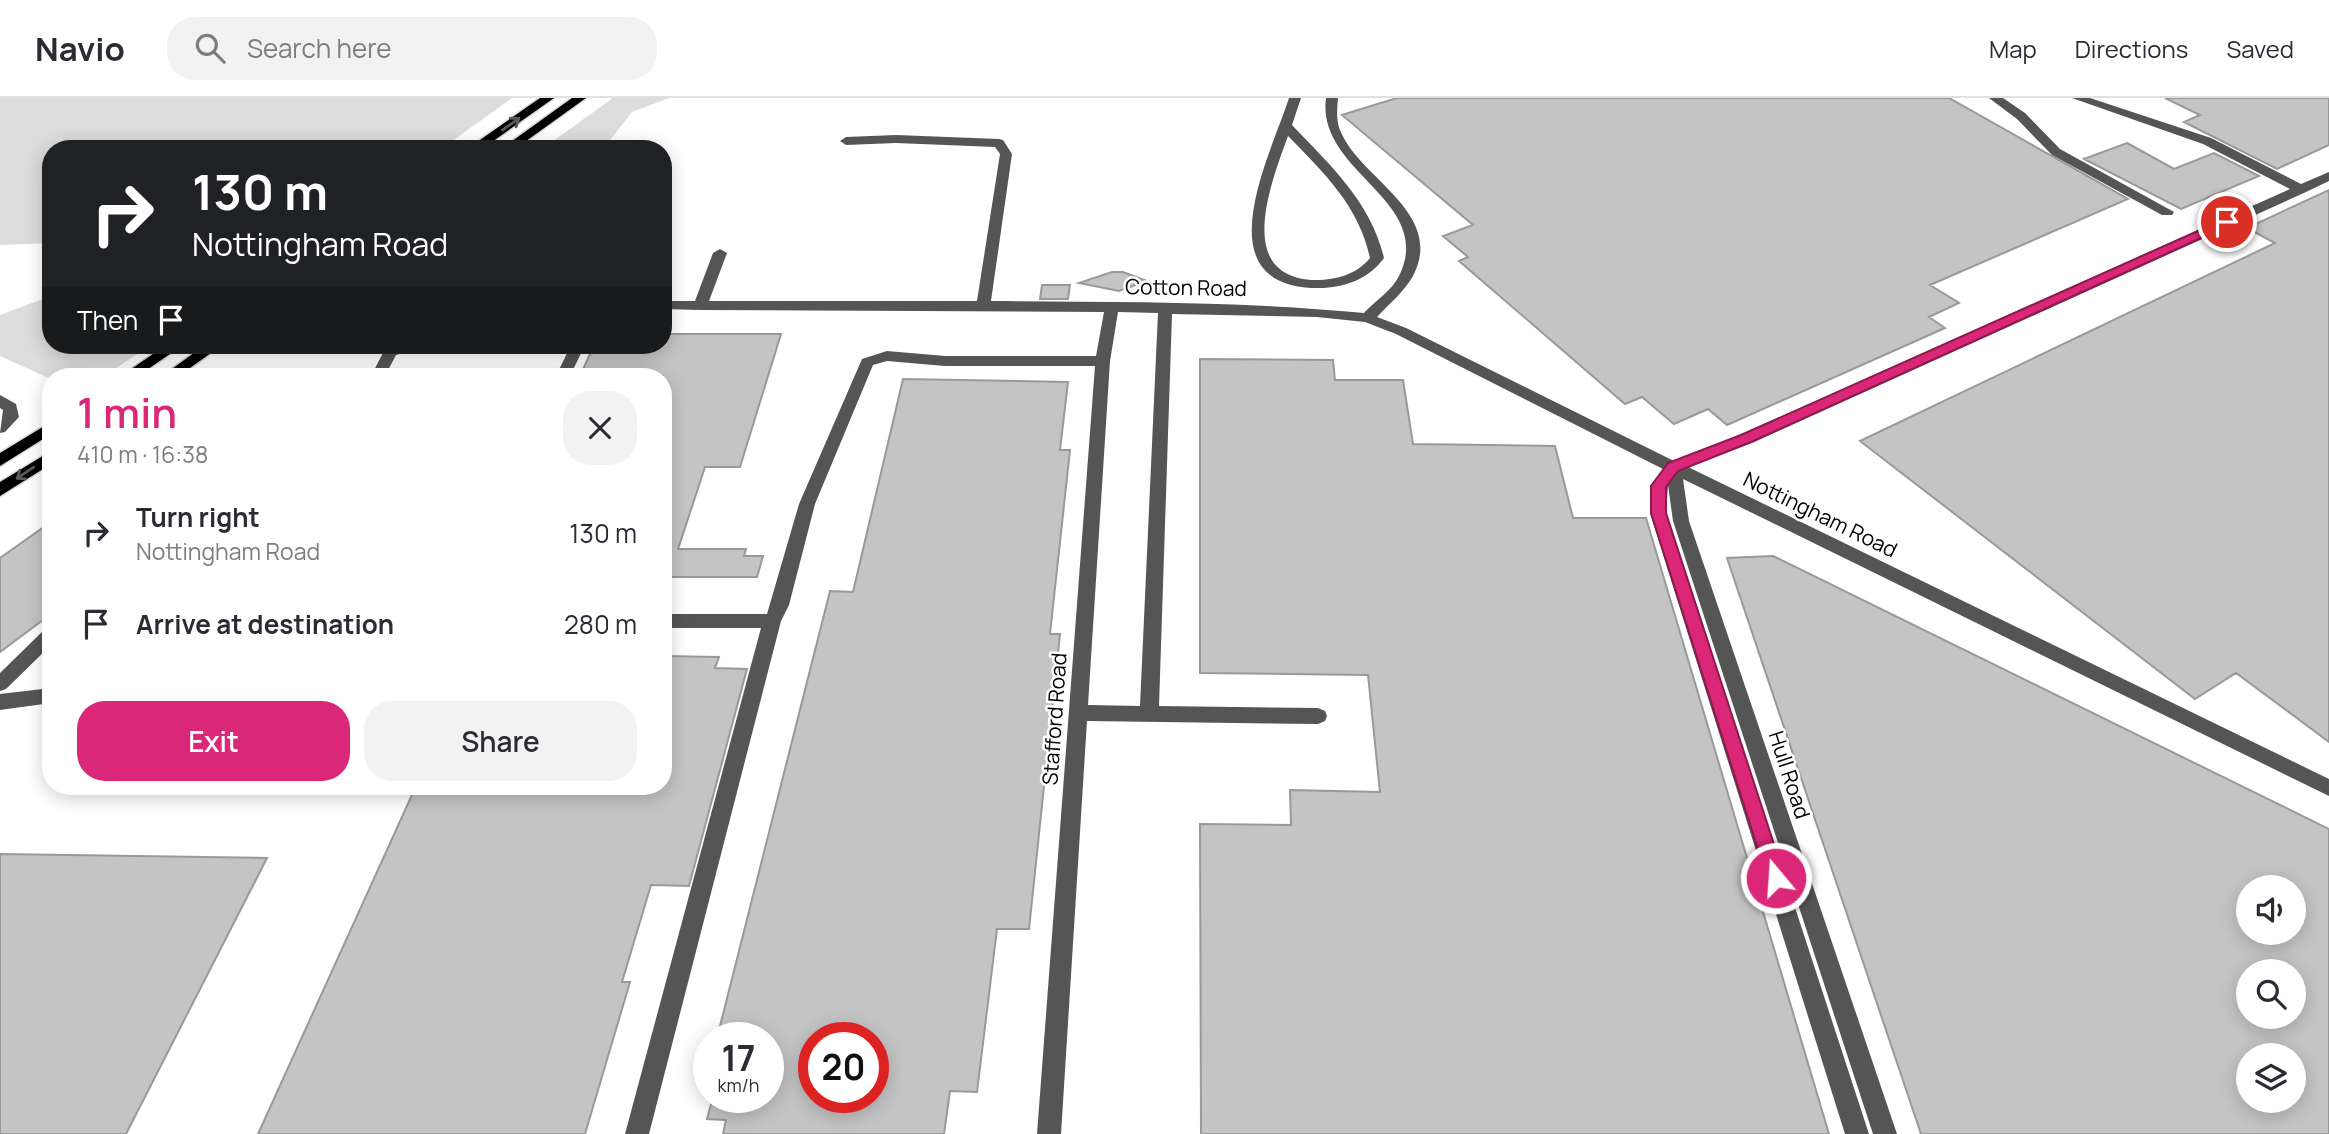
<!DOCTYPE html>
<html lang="en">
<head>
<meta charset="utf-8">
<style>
	:root { --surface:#fff; --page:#f2f2f3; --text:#2b2b33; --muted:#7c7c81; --line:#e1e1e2; --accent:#db2777 }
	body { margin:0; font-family:Manrope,sans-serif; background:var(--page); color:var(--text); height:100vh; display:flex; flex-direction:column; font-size:26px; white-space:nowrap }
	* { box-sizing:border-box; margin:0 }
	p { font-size:23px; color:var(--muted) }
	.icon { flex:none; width:38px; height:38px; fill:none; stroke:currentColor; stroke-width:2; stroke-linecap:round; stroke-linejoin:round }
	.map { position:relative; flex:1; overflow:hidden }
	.sheet { position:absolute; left:42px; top:270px; width:630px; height:427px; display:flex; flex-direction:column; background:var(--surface); border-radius:28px; box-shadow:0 4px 18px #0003 }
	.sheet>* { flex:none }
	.banner { position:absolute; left:42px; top:42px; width:630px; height:214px; border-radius:28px; box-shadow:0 4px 18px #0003; background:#202124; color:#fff; overflow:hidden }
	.fabs { position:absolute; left:2236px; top:777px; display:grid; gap:14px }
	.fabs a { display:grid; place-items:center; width:70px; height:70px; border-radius:50%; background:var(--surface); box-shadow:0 4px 18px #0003; font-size:35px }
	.speed { position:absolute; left:693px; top:924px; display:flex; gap:14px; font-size:35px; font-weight:700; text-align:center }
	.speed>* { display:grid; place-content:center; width:91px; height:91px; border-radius:50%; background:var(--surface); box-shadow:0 4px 18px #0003; line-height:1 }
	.speed small { font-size:18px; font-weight:400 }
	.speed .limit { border:10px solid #d22; background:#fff; color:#111 }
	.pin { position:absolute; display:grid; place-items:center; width:60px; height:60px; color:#fff; margin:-30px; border:4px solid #fff; border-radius:50%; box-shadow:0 2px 7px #0007 }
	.me { position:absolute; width:77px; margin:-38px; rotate:342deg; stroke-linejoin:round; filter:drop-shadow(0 0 5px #0008) }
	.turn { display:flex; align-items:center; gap:24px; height:147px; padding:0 35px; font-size:32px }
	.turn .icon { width:91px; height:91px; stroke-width:2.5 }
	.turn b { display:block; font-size:49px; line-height:60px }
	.then { display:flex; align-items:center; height:66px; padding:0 35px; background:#0003; gap:14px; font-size:26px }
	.round { display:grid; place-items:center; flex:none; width:74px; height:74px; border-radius:28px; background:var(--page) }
	.summary { display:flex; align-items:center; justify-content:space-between; height:119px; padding:0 35px }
	h1 { font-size:42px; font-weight:600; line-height:52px; color:var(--accent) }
	.primary-button { display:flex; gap:14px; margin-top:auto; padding:14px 35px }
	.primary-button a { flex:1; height:80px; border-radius:28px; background:var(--accent); color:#fff; font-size:28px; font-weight:600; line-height:80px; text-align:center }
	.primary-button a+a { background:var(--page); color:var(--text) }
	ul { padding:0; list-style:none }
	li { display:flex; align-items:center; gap:21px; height:91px; padding:0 35px }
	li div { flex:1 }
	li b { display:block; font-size:26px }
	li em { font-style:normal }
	header { display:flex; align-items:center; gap:42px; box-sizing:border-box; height:98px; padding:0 35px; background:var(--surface); border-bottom:2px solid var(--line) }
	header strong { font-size:33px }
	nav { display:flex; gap:38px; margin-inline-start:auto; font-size:24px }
	.search { width:490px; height:63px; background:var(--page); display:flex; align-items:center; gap:18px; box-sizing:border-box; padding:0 24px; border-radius:28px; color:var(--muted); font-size:26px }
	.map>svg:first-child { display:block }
	.green { fill:#dcdcdc }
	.building { fill:#c4c4c4; stroke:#999; stroke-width:2; fill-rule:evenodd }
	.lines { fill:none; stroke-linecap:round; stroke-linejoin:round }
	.major-casing { stroke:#dbdbdb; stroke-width:3 }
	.minor { fill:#555; fill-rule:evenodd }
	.major { fill:#000; fill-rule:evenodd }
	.oneway { stroke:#595959 }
	.route { fill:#db2777; stroke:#8e194d; stroke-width:2 }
	.labels { text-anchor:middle; stroke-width:5; stroke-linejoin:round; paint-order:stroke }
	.street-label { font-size:21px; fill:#000; stroke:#fff }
</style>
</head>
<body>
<header>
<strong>Navio</strong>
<div class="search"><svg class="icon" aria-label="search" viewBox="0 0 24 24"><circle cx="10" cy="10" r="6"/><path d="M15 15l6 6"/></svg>Search here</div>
<nav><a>Map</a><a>Directions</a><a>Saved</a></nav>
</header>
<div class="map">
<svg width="2329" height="1036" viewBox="0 0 2329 1036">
	<rect width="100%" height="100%" fill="#fff"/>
	<path class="green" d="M0 0H512L441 51H51V145L0 147Z
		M613 0H669L632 14 603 51H542Z
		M51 198V247H151L104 278H51V281L0 258V217Z"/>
	<path class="building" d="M1397 0H1949L2128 101 1930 187 1959 205 1929 219 1945 230 1727 327 1708 311 1674 326 1642 299 1625 306 1459 163 1468 159 1443 138 1473 127 1342 17Z
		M2165 0H2329V47L2277 71 2184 24 2200 17Z
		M2127 45 2174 71 2214 55 2259 78 2181 111 2084 61Z
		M2329 92V644L2236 575 2195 601 1860 343 2275 145 2247 130Z
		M1112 174H1123L1147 183 1119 193 1079 185Z
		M1042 187H1070L1068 201H1040Z
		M663 236H781L740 369H705L678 451H746L744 458H763L757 479H669L667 484H663V278H580L594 247H663Z
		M1200 261 1333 262 1335 282H1403L1413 346 1555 348 1573 420H1646L1829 1036H1201L1200 726 1291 727 1290 692 1380 694 1368 577 1200 575Z
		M903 281 1068 284 1060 352H1070L1050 536H1060L1029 831H997L977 994 950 993 944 1036H723L726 1022 707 1021 713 999H768V940H717L830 493 853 494ZM814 940H873V999H814Z
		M51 424V516L0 554V460Z
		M1773 458 2329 731V1036H1921L1727 460ZM2249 789H2294V835H2249ZM2249 873H2294V919H2249ZM2249 957H2294V1003H2249Z
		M663 558 719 559 715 570 747 571 689 788 651 787 622 884H630L585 1036H258L416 688H663Z
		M0 756 267 760 126 1036H0Z"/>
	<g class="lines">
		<g class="major-casing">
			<path id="major" d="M540 0H554L482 51H467Z
				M572 0H586L515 51H501Z
				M166 247H183L138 278H121Z
				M205 247H222L179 278H162Z
				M51 324V336L0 368V355Z
				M51 353V366L0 398V384Z"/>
		</g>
		<path class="minor" d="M1289 0H1301L1292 27C1330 67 1371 104 1384 160 1369 181 1344 190 1319 190 1202 190 1269 61 1289 0ZM1288 38C1324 75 1359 108 1370 160 1357 176 1337 182 1316 182 1233 180 1271 85 1288 38Z
			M1326 0H1338C1337 11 1336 22 1340 32 1359 81 1446 114 1413 178 1404 194 1389 206 1377 219L1406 230 1674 363 1740 337 2290 91 2203 46 2072 0H2090L2211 40 2301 86 2329 74V83L2306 94 1752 345 1688 369 2329 681V698L1683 381 1689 423 1897 1036H1873L1673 423 1668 387 1666 415 1869 1036H1845L1650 415V388L1663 371 1396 236 1365 224 1317 219 1172 216 1159 608 1318 610 1325 613 1327 618 1325 623 1318 626 1087 623 1061 1036H1037L1095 268H945L887 263 873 267 815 406 789 507 781 523 649 1036H625L761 530H663V516H767L799 406 862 261 887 253 945 258H1096L1104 214 700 212 663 211V203H695L713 155 720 151 727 155 709 203H977L1000 56 995 49 896 45 846 47 840 43 846 39 896 37 999 41 1003 42 1012 56 991 203C1115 204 1240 203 1364 215 1375 203 1393 192 1400 176 1434 102 1316 74 1326 0ZM1118 214 1158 215 1140 608 1088 607 1110 263Z
			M1989 0H2003L2025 15 2060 51 2174 114 2172 117H2162L2052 57 2017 21Z
			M399 247H422L420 250 396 257 385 278H371L385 251Z
			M571 247H585L570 278H556Z
			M0 297 16 306 19 319 5 334 0 335 3 312 0 310Z
			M51 529V547L6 591 0 593V575L45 531Z
			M51 590V605L0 612V596Z"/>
		<use href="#major" class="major"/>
	</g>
	<defs><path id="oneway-shaft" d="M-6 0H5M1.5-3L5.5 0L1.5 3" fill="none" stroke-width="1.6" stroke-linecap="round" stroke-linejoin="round" transform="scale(1.75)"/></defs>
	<g class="oneway">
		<use href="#oneway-shaft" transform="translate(511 26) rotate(-35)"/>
		<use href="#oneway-shaft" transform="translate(25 375) rotate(146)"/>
	</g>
	<path class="route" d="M2227 120 2233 124 2232 126 1751 344 1678 373 1666 389V415L1785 780 1782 786 1776 788 1769 786 1651 415V388L1668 365 1741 337Z"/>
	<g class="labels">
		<g class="street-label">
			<text transform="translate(1186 190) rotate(1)" y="7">Cotton Road</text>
			<text transform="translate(1820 417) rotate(26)" y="7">Nottingham Road</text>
			<text transform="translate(1055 621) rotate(-86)" y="7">Stafford Road</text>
			<text transform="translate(1789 677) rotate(72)" y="7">Hull Road</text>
		</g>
	</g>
</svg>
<div class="fabs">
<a><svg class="icon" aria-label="sound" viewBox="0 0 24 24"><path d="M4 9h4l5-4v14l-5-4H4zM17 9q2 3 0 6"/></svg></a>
<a><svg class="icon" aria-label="search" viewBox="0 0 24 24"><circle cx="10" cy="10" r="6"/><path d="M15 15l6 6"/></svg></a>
<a><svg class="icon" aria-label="layers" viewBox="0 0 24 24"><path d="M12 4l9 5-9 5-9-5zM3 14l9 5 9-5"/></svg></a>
</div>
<div class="speed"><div>17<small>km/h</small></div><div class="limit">20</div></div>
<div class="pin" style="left:2227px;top:124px;background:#d93025"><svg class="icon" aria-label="arrive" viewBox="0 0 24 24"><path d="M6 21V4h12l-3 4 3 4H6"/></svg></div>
<svg class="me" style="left:1776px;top:780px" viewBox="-20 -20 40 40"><circle r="17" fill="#db2777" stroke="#fff" stroke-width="3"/><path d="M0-11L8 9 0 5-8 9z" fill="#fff"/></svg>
<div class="banner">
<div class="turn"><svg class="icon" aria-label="right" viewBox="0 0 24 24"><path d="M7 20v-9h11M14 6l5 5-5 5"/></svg><div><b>130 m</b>Nottingham Road</div></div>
<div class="then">Then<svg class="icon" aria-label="arrive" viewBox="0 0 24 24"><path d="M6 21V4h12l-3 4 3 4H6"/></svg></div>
</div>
<section class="sheet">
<div class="summary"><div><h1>1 min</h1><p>410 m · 16:38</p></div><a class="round"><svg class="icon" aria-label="close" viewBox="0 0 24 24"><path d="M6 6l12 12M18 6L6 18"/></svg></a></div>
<ul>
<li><svg class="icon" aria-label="right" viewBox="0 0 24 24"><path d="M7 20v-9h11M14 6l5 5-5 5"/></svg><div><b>Turn right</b><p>Nottingham Road</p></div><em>130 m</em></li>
<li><svg class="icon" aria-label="arrive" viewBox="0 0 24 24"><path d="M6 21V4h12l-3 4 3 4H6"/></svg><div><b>Arrive at destination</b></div><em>280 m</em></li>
</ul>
<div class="primary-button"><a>Exit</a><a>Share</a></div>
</section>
</div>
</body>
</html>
